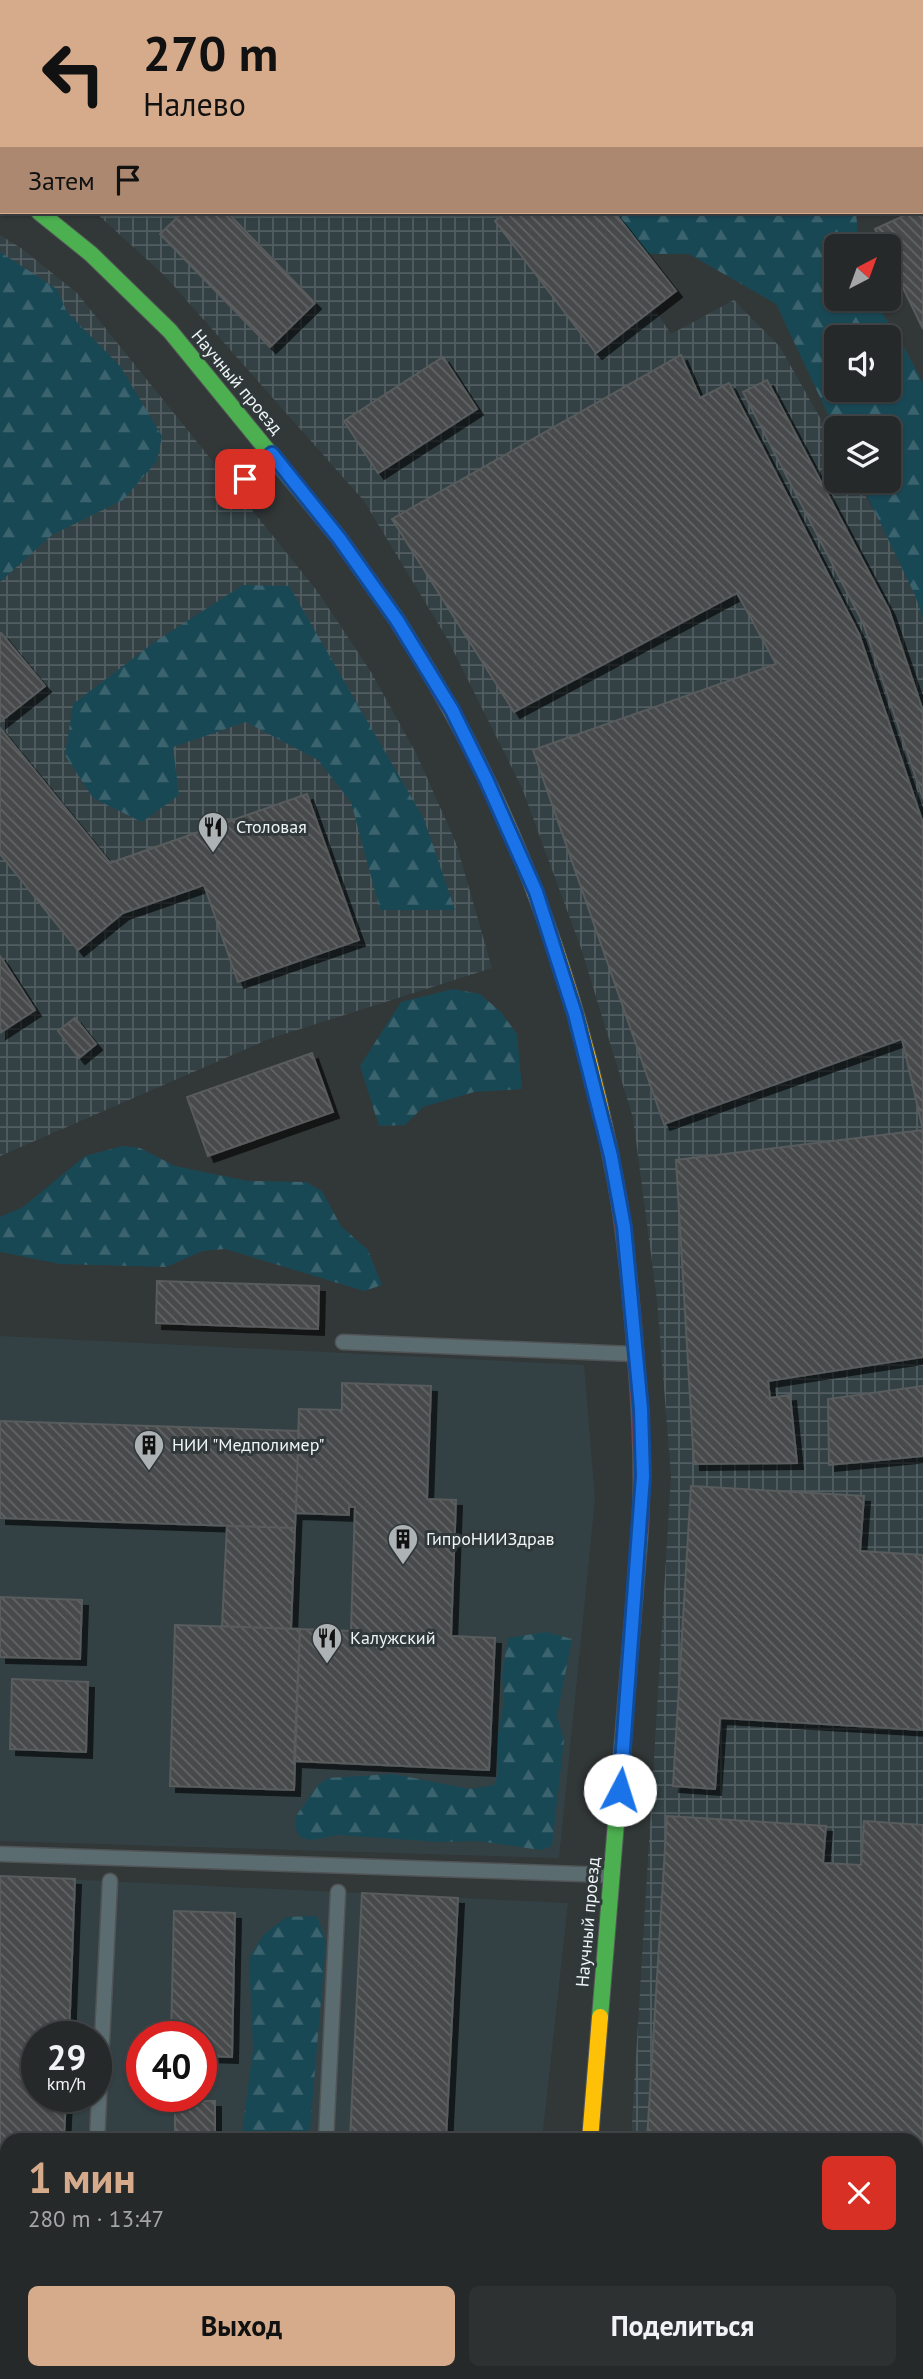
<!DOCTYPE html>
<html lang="ru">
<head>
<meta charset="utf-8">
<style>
	:root { --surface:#26292a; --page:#2e3132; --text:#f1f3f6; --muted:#a4a6a8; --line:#424547; --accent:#d6ab8b }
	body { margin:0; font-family:"PT Sans",sans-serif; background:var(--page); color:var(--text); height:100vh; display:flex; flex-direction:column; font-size:26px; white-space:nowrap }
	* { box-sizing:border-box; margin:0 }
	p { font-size:23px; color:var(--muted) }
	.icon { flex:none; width:38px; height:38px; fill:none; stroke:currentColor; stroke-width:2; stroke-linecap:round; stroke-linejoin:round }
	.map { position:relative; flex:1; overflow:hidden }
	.details { position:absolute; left:0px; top:2133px; width:924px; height:247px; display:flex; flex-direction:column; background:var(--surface); border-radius:21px 21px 0 0; box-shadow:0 2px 5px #0004,0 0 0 2px var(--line) }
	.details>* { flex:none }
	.top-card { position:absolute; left:0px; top:0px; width:924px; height:214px; box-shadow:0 2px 5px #0004,0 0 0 2px var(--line); background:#d6ab8b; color:#111; overflow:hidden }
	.needle { width:46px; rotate:41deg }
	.controls { position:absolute; left:824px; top:234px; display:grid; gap:14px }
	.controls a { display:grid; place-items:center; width:77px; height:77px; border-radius:10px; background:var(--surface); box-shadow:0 2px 5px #0004,0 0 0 2px var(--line); font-size:35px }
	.speed { position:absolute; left:21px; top:2021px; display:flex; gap:14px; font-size:35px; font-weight:700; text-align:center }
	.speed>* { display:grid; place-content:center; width:91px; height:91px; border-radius:50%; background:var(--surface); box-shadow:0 2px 5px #0004,0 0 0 2px var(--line); line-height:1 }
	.speed small { font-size:18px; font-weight:400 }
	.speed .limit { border:10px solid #d22; background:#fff; color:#111 }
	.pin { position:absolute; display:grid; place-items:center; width:60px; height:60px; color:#fff; margin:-30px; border-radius:14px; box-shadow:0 4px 10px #0006 }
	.me { position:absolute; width:77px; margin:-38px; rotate:5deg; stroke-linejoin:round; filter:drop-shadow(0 0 5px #0008) }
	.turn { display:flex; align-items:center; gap:24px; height:147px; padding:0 28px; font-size:32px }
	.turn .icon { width:91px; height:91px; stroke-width:2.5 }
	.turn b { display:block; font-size:49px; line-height:60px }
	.then { display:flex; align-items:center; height:66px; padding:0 28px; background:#0003; gap:14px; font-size:26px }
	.round { display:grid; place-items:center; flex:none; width:74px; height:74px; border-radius:10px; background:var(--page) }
	.head { display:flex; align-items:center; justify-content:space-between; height:119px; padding:0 28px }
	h1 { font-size:42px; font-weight:600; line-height:52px; color:var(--accent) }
	.button { display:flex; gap:14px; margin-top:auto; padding:14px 28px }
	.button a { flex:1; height:80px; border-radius:10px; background:var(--accent); color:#111; font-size:28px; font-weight:600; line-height:80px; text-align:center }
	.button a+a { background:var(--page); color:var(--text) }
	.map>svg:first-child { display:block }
	.built { fill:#334145; fill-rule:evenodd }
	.industrial { fill:url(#industrial-grid) }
	.forest { fill:url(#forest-firs); fill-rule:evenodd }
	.building { fill:url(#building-back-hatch); stroke:#585b5c; stroke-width:2; filter:url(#shadow) }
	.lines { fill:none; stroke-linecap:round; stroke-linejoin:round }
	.lane-casing { stroke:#515456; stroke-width:17 }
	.fast-casing { stroke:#515456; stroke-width:18 }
	.slow-casing { stroke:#515456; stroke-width:18 }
	.jam-casing { stroke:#515456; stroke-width:18 }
	.lane { stroke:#5b6c71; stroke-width:14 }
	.fast { stroke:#4caf50; stroke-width:16 }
	.slow { stroke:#ffc107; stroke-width:16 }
	.jam { stroke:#c62828; stroke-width:16 }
	.route-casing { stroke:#114b97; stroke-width:18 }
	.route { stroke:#1a73e8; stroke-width:12 }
	.labels { text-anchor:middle; stroke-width:6; stroke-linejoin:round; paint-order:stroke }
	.street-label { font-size:18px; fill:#eff4f6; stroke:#30383a }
	.poi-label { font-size:18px; fill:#eff4f6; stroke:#30383a; text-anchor:start }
</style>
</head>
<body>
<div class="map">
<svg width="923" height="2379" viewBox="0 0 923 2379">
	<defs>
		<pattern id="industrial-grid" width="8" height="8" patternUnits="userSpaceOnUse" patternTransform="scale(1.75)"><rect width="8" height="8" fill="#334145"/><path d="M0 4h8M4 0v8" fill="none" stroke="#515d60"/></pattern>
		<pattern id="forest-firs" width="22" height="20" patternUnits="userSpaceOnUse" patternTransform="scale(1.75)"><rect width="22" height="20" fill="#194855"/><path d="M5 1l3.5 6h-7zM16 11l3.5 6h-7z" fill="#3b636e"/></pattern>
		<pattern id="building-back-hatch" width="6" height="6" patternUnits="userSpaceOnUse" patternTransform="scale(1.75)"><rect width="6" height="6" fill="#474a4b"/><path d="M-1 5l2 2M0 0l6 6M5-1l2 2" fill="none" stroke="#626566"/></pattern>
		<filter id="shadow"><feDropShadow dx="6" dy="6" stdDeviation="0" flood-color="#0009"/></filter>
	</defs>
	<rect width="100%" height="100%" fill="#323738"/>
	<path class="built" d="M0 1336 584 1365 595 1499 559 1858 0 1841Z
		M0 1876 568 1903 542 2140H7V2373H518V2379H0ZM37 2037H96V2096H37ZM142 2037H201V2096H142Z"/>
	<path class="industrial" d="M0 0H364L366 2H2V154Z
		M95 212H589L671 334 734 300 780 347 836 446V481H857L923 596V2379H616L617 2373H917V2140H631L671 1476 657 1300 633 1118 582 951 522 788 448 640 364 501 165 276Z
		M0 235 21 248 77 293 318 592 371 672 416 753 456 843 492 968 269 1039 0 1156Z"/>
	<path class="forest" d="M379 0H923V20L922 2Z
		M596 212H856L859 247H836V299H873L903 345 923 383V618L915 595 860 481H889V429H836V431L776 304 689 254H651L614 237ZM836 338H889V390H836Z
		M0 252 57 289 67 312 120 366 162 436 157 461 123 500 52 535 0 582Z
		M243 585 289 586 424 819 455 910H380L351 802 318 760 246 722 173 747 179 795 142 822 93 798 65 755 73 704 156 641Z
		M453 989 480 994 501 1012 517 1034 522 1089 474 1092 423 1107 405 1125 379 1126 360 1066 401 1002Z
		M122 1146 140 1148 175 1166 248 1181 306 1182 322 1191 341 1226 368 1250 382 1285 364 1291 225 1249 203 1251 166 1267 60 1264 0 1252V1217L23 1207 85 1156Z
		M546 1632 572 1639 557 1716 564 1740 552 1846 541 1850 478 1841 439 1842 338 1835 313 1840 301 1838 295 1828 296 1816 318 1785 328 1778 393 1774 470 1789 494 1785 498 1773 496 1749 504 1699 502 1675 508 1638Z
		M317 1916 326 1942 309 2140H241L253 2050 249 1958 264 1934 287 1917Z
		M104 2373H295V2379H104Z"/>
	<path class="building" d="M922 207 923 206V329L889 259V247H883L875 229 912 212H922Z
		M183 212H227L315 303 270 347 160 234Z
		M507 212H614L676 291 596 353 495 221Z
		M681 355 700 398 729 383 859 634 923 823V1357L768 1381 770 1398 790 1395 797 1463 694 1464 676 1160 923 1130 902 1039 664 1124 533 750 776 664 737 593 514 712 392 519Z
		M443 357 477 409 378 473 344 421Z
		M767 380 889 610 923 711V799L863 623 743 392Z
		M1 633 45 686 0 722V634Z
		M0 728 110 863 307 794 359 940 238 982 204 885 123 913 78 950 0 854Z
		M0 956 35 1010 0 1033Z
		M75 1018 96 1044 79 1058 58 1031Z
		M312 1053 333 1112 208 1156 187 1097Z
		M157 1281 319 1286 318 1329 156 1323Z
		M342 1383 431 1386 427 1499 456 1500 451 1636 495 1638 489 1770 294 1761 300 1629 351 1631 355 1507H349V1515L296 1513 299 1409 342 1410Z
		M923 1386V1456L829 1465 828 1399Z
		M0 1421 299 1431 295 1528 0 1518Z
		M691 1486 864 1496 860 1551 923 1555V1730L720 1718 715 1789 673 1786Z
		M227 1526 295 1528 291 1629 222 1626Z
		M0 1597 82 1600 80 1659 0 1657Z
		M175 1625 300 1629 294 1790 170 1786Z
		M12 1679 88 1682 86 1752 10 1749Z
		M667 1816 826 1826 823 1863 861 1865 864 1821 923 1825V2379H641V2373H917V2140H647Z
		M0 1876 75 1879 69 2037H37V2096H66L64 2140H7V2373H54V2379H0Z
		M362 1893 458 1898 446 2140H350Z
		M174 1911 235 1913 232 2057 201 2056V2037H171Z
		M175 2101H215V2140H175Z
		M339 2373H435V2379H339Z"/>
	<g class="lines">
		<g class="lane-casing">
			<path id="lane" d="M235 489 271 455
				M343 1342 633 1354
				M0 1854 609 1875
				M97 2140 110 1881
				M326 2140 338 1892
				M85 2379 86 2373
				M314 2379V2373"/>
		</g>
		<g class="fast-casing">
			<path id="fast" d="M39 212 91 254 170 331 339 538 397 620 423 662
				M600 2017 640 1531"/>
		</g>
		<g class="slow-casing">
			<path id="slow" d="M423 662C520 821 584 1006 617 1189
				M590 2140 600 2017
				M571 2373V2379"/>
		</g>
		<g class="jam-casing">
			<path id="jam" d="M0 186 2 187
				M617 1189C625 1233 629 1278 633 1322 639 1393 644 1461 640 1531"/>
		</g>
		<use href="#lane" class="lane"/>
		<use href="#fast" class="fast"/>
		<use href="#slow" class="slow"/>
		<use href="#jam" class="jam"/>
	</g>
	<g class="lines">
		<g class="route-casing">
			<path id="route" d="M245 479 272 454 339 538 397 620 452 710 486 779 536 892 575 1014 611 1156 624 1227 641 1409 643 1476 620 1790"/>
		</g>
		<use href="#route" class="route"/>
	</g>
	<defs>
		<g id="restaurant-pin" transform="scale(1.575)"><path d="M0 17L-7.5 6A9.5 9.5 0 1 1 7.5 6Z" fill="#adb2b4" stroke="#30383a"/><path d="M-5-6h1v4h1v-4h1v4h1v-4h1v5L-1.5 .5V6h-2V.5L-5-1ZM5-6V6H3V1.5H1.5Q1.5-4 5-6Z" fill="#111"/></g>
		<g id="building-pin" transform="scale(1.575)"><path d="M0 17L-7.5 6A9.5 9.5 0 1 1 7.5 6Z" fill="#adb2b4" stroke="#30383a"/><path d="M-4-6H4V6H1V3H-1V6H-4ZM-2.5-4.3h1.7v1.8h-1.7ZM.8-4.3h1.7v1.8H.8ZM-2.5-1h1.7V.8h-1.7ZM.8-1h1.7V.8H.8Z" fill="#111"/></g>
	</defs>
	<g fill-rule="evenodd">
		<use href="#restaurant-pin" x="213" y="827"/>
		<use href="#building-pin" x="149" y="1445"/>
		<use href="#building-pin" x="403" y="1539"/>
		<use href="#restaurant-pin" x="327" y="1638"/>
	</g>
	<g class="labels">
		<g class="street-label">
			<text transform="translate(237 382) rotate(50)" y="6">Научный проезд</text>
			<text transform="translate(588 1922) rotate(-85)" y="6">Научный проезд</text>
		</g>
		<g class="poi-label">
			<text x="236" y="833">Столовая</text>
			<text x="172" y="1451">НИИ "Медполимер"</text>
			<text x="426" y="1545">ГипроНИИЗдрав</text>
			<text x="350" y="1644">Калужский</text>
		</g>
	</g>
</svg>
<div class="controls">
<a><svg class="needle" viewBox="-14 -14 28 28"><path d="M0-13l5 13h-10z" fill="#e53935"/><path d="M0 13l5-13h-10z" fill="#a4a6a8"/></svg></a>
<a><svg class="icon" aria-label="sound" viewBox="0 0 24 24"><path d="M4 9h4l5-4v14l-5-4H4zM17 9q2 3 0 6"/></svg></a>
<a><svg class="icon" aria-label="layers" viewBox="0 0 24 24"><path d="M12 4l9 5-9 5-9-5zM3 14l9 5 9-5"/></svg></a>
</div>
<div class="speed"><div>29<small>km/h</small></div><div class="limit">40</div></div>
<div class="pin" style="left:245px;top:479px;background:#d93025"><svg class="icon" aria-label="arrive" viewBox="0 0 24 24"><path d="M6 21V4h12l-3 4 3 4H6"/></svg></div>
<svg class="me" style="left:620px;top:1790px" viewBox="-20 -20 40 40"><circle r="19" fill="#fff"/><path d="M0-13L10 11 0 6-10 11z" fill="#1a73e8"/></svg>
<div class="top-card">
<div class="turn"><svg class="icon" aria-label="left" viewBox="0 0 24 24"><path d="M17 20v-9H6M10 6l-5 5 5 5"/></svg><div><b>270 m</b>Налево</div></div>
<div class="then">Затем<svg class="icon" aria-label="arrive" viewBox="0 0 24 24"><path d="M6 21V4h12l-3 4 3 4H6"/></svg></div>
</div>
<section class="details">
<div class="head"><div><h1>1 мин</h1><p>280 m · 13:47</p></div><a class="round" style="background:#d93025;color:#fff"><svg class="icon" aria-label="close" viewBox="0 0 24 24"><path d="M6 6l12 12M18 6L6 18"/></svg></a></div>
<div class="button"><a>Выход</a><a>Поделиться</a></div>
</section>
</div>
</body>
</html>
